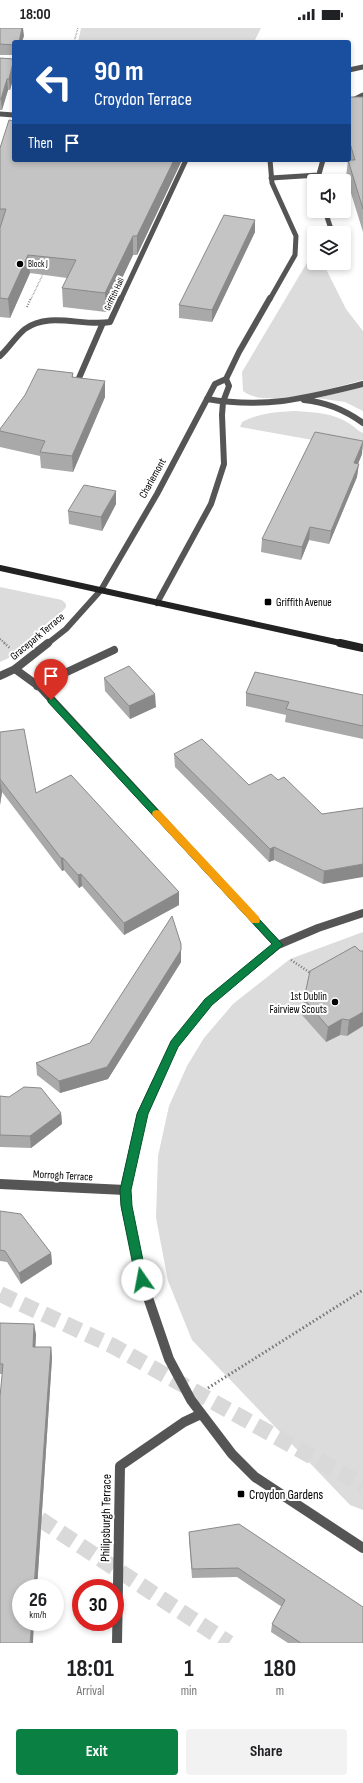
<!DOCTYPE html>
<html lang="en">
<head>
<meta charset="utf-8">
<style>
	:root { --surface:#fff; --page:#f2f2f2; --text:#202124; --muted:#757577; --accent:#0b8043 }
	body { margin:0; font-family:"Sofia Sans Condensed",sans-serif; background:var(--page); color:var(--text); height:100vh; display:flex; flex-direction:column; font-size:15px; white-space:nowrap }
	* { box-sizing:border-box; margin:0 }
	p { font-size:13px; color:var(--muted) }
	.icon { flex:none; width:22px; height:22px; fill:none; stroke:currentColor; stroke-width:2; stroke-linecap:round; stroke-linejoin:round }
	.map { position:relative; height:1615px; overflow:hidden }
	.drawer { display:flex; flex-direction:column; background:var(--surface); flex:1 }
	.drawer>* { flex:none }
	.top-card { position:absolute; left:12px; top:12px; width:339px; height:122px; border-radius:4px; box-shadow:0 2px 6px #0003; background:#1a4fa0; color:#fff; overflow:hidden }
	.tools { position:absolute; left:307px; top:146px; display:grid; gap:8px }
	.tools a { display:grid; place-items:center; width:44px; height:44px; border-radius:4px; background:var(--surface); box-shadow:0 2px 6px #0003; font-size:20px }
	.speed { position:absolute; left:12px; top:1551px; display:flex; gap:8px; font-size:20px; font-weight:700; text-align:center }
	.speed>* { display:grid; place-content:center; width:52px; height:52px; border-radius:50%; background:var(--surface); box-shadow:0 2px 6px #0003; line-height:1 }
	.speed small { font-size:10px; font-weight:400 }
	.speed .limit { border:6px solid #d22; background:#fff; color:#111 }
	.pin { position:absolute; display:grid; place-items:center; width:34px; height:34px; color:#fff; margin:-41px -17px; border-radius:50% 50% 50% 0; rotate:-45deg; box-shadow:0 0 4px #0007 }
	.pin .icon { rotate:45deg }
	.me { position:absolute; width:44px; margin:-22px; rotate:348deg; stroke-linejoin:round; filter:drop-shadow(0 0 3px #0008) }
	.turn { display:flex; align-items:center; gap:14px; height:84px; padding:0 16px; font-size:18px }
	.turn .icon { width:52px; height:52px; stroke-width:2.5 }
	.turn b { display:block; font-size:28px; line-height:34px }
	.then { display:flex; align-items:center; height:38px; padding:0 16px; background:#0003; gap:8px; font-size:15px }
	.eta { display:flex; justify-content:space-evenly; align-items:center; height:68px; text-align:center }
	.eta b { font-size:24px; font-weight:700; line-height:28px }
	.primary-button { display:flex; gap:8px; margin-top:auto; padding:8px 16px }
	.primary-button a { flex:1; height:46px; border-radius:4px; background:var(--accent); color:#fff; font-size:16px; font-weight:700; line-height:46px; text-align:center }
	.primary-button a+a { background:var(--page); color:var(--text) }
	.status { display:flex; justify-content:space-between; align-items:center; height:28px; padding:0 20px; background:var(--surface); direction:ltr }
	.status svg { height:11px; fill:currentColor }
	.map>svg:first-child { display:block }
	.green { fill:#dcdcdc }
	.lines { fill:none; stroke-linecap:round; stroke-linejoin:round }
	.motorway-tunnel { stroke:#d9d9d9; stroke-width:16; stroke-dasharray:16 8; stroke-linecap:butt }
	.path-far3 { stroke:#777; stroke-width:1.5; stroke-dasharray:0.5 1; stroke-linecap:butt }
	.path-far2 { stroke:#777; stroke-width:2; stroke-dasharray:1 1.5; stroke-linecap:butt }
	.path-far1 { stroke:#777; stroke-width:2.5; stroke-dasharray:1 2; stroke-linecap:butt }
	.path { stroke:#777; stroke-width:3; stroke-dasharray:1.5 2.5; stroke-linecap:butt }
	.service-far1 { stroke:#555; stroke-width:5 }
	.service { stroke:#555; stroke-width:6 }
	.minor-far3 { stroke:#555; stroke-width:5 }
	.minor-far2 { stroke:#555; stroke-width:6 }
	.minor-far1 { stroke:#555; stroke-width:8 }
	.minor { stroke:#555; stroke-width:10 }
	.tertiary-far1 { stroke:#555; stroke-width:6 }
	.tertiary { stroke:#555; stroke-width:8 }
	.secondary-far1 { stroke:#222; stroke-width:6 }
	.secondary { stroke:#222; stroke-width:8 }
	.wall { fill:#a9a9a9 }
	.shaded-wall { fill:#898989 }
	.building { fill:#c4c4c4; stroke:#898989 }
	.route { fill:#0b8043; stroke:#07532c }
	.slow { fill:#f59e0b }
	.poi-dot { fill:#000; stroke:#fff; stroke-width:1.5 }
	.labels { text-anchor:middle; stroke-width:4; stroke-linejoin:round; paint-order:stroke }
	.far-poi-label { font-size:9px; fill:#000; stroke:#fff; text-anchor:start }
	.far-street-label { font-size:9px; fill:#000; stroke:#fff }
	.street-label { font-size:11px; fill:#000; stroke:#fff }
	.poi-label { font-size:11px; fill:#000; stroke:#fff; text-anchor:start }
	.near-poi-label { font-size:13px; fill:#000; stroke:#fff; text-anchor:start }
	.near-street-label { font-size:13px; fill:#000; stroke:#fff }
</style>
</head>
<body>
<div class="status"><b>18:00</b><svg viewBox="0 0 49 12"><path d="M0 12V9h3v3zM5 12V6h3v6zM10 12V3h3v9zM15 12V0h3v12zM26 1h20v11H26zM47 4h2v5h-2z"/></svg></div>
<div class="map">
<svg width="363" height="1615" viewBox="0 0 363 1615">
	<rect width="100%" height="100%" fill="#fff"/>
	<path class="green" d="M81 0H261L254 14H78Z
		M314 223V235H323L346 281 363 303V352C335 359 266 382 243 363L242 344Z
		M363 359V383L345 374 317 370Z
		M295 383C314 384 334 385 350 396 355 399 358 403 363 405V421L240 399 242 394C259 385 276 384 295 383Z
		M0 559 62 572 66 576V579C45 603 30 621 0 634Z
		M363 904V1482L350 1477 192 1312 168 1253 156 1190 158 1128 169 1078 187 1038 204 1010 233 976 290 931Z"/>
	<g class="lines">
		<path class="motorway-tunnel" d="M0 1266 113 1318 363 1457
			M0 1465 229 1615"/>
		<path class="path-far3" d="M74 14 78 0
			M31 271 44 244"/>
		<path class="path-far2" d="M27 279 31 270
			M0 611 6 616"/>
		<path class="path-far1" d="M4 615 10 620
			M291 932 312 946"/>
		<path class="path" d="M208 1360 363 1262"/>
		<path class="service-far1" d="M349 74 363 67
			M0 86 14 87
			M271 150 318 147
			M317 153 323 132
			M325 183 332 204
			M121 271 186 132"/>
		<path class="service" d="M0 328C9 320 16 308 25 301 49 283 83 299 110 294L121 270
			M79 350 102 297
			M207 371C266 381 306 370 363 356
			M304 372C327 374 345 382 363 395"/>
		<path class="minor-far3" d="M349 42 363 39
			M270 271 295 227 296 208 272 155 270 132"/>
		<path class="minor-far2" d="M101 562 157 466 215 356 226 351 239 324 270 270
			M157 575 211 476 224 436 222 387 223 374 229 358 226 351"/>
		<path class="minor-far1" d="M15 641 41 660 278 917
			M37 658 114 622
			M156 1055 174 1017 208 974 278 917 318 900 363 885"/>
		<path class="minor" d="M157 1054 142 1086 125 1162 126 1179 142 1252 169 1331 191 1372 232 1426 255 1449 363 1520
			M0 1156 125 1162
			M117 1615 120 1438 184 1394 201 1386"/>
		<path class="tertiary-far1" d="M47 616 66 601 101 562"/>
		<path class="tertiary" d="M0 648 15 641 48 615"/>
		<path class="secondary-far1" d="M0 540 345 616"/>
		<path class="secondary" d="M340 615 363 620"/>
	</g>
	<path class="wall" d="M0 0 24 8 14 14V27H0Z
		M0 30 14 31V47L10 62H8L2 82H0Z
		M349 69H363V204L346 149 348 132H349Z
		M0 120 14 132H182L137 227H133L106 284 63 279 62 260 67 250 30 245 10 290 0 289Z
		M255 192V204L212 294 179 290V277Z
		M73 345V349L105 369 73 444 41 440 40 428 0 419V401Z
		M362 426 358 436 357 449 329 516 309 512 301 532 261 524 262 511Z
		M116 476 102 503 69 496 68 483Z
		M104 650 156 679 130 691 105 663Z
		M246 665 363 667V711L285 694 286 687 246 678Z
		M0 704 36 765 179 864V877L124 907 82 858 79 860 64 842 62 843 2 764 0 777Z
		M174 726 249 757 278 752 322 786 363 780 323 856 274 832 269 834 175 739Z
		M181 916V934L108 1051 60 1065 37 1047 36 1035 90 1015Z
		M360 923 347 1008 340 1007 326 1014 302 987 304 971Z
		M0 1068 61 1085 62 1096 31 1120 0 1119Z
		M0 1183 51 1225 52 1236 21 1256 7 1234 0 1233Z
		M0 1295 36 1306 35 1319H51L52 1330 37 1560H21L2 1346H0Z
		M189 1504 363 1615H288L271 1604 272 1596 282 1579 237 1549 192 1550 189 1512Z"/>
	<path class="shaded-wall" d="M22 0H23L24 8 22 14H19Z
		M14 33V47L10 62 9 51Z
		M7 51 8 62 2 82 1 71Z
		M174 132H182L137 227V208Z
		M255 192V204L212 294V282Z
		M133 208V227L106 284 105 265Z
		M28 227 30 245 10 290 8 271Z
		M105 353V369L73 444 72 428Z
		M363 414 362 426 353 448 354 435Z
		M359 436 357 449 329 516 331 503Z
		M116 463V476L102 503 101 489Z
		M310 499 309 512 301 532 302 519Z
		M155 666 156 679 130 691 129 678Z
		M0 751 2 764 0 777Z
		M274 819V832L269 834 270 821Z
		M61 830H63L64 842 62 843Z
		M363 836V849L323 856 324 843Z
		M81 846 82 858 79 860 78 847Z
		M179 864V877L124 907V895Z
		M181 922V934L108 1051 60 1065 59 1053Z
		M363 984V998L347 1008 349 992Z
		M342 991 340 1007 326 1014 328 999Z
		M61 1085 62 1096 31 1120 30 1108Z
		M51 1225 52 1236 21 1256 19 1245Z
		M34 1296 36 1306 35 1329 33 1319Z
		M51 1319 52 1330 37 1560H34Z
		M32 1594H34L33 1615H30Z"/>
	<path class="building" d="M0 0H22L19 14H14V17L0 16Z
		M0 30 14 31 9 51H7L1 71H0Z
		M349 69H363V181L348 132H355L349 112Z
		M9 92 14 93V132H174L137 208H133L105 265 62 260 76 232 28 227 8 271 0 270V200L6 181H0V120Z
		M224 187 255 192 212 282 179 277Z
		M38 341 73 345 72 349 105 353 72 428 40 424 45 413 0 403V401L25 367Z
		M315 404 363 413V414L354 435 359 436 331 503 310 499 302 519 262 511Z
		M84 457 116 463 101 489 68 483Z
		M129 638 155 666 129 678 104 650Z
		M255 644 363 667V698L286 681 289 674 246 665Z
		M24 701 36 765 71 747 179 864 124 895 81 846 78 847 63 830H61L0 751V704Z
		M202 711 249 757 271 746 278 752 284 749 322 786 363 780V836L324 843 274 819 270 821 174 726Z
		M172 888 181 916V922L107 1039 59 1053 36 1035 90 1015Z
		M355 918 360 923H363V984L349 992 342 991 328 999 304 971 310 943Z
		M24 1059 41 1060 61 1085 30 1108 0 1107V1068L9 1069Z
		M0 1183 21 1186 51 1225 19 1245 5 1223 0 1222Z
		M0 1295 34 1296 33 1319H51L34 1560H21V1594H32L30 1615H0V1369L3 1336H0Z
		M239 1496 363 1579V1615H301L272 1596 285 1572 238 1540 192 1541 189 1504Z"/>
	<path class="route" d="M51 669 54 670 283 917 212 977 178 1019 148 1086 131 1162 132 1178 147 1252 146 1256 142 1258 138 1256 136 1252 121 1178 120 1162 137 1086 171 1013 205 971 272 916 48 674V670Z"/>
	<path class="slow" d="M157 782 160 783 259 889 260 892 259 895H252L153 788 152 786 153 783Z"/>
	<g class="poi-dot">
		<circle cx="20" cy="236" r="4"/>
		<rect x="264" y="570" width="8" height="8" rx="2"/>
		<circle cx="335" cy="974" r="4"/>
		<rect x="237" y="1462" width="8" height="8" rx="2"/>
	</g>
	<g class="labels">
		<g class="far-poi-label">
			<text x="28" y="239">Block J</text>
		</g>
		<g class="far-street-label">
			<text transform="translate(114 266) rotate(-65)" y="3">Griffith Hall</text>
		</g>
		<g class="street-label">
			<text transform="translate(152 450) rotate(-61)" y="4">Charlemont</text>
			<text transform="translate(37 608) rotate(-40)" y="4">Gracepark Terrace</text>
			<text transform="translate(63 1147) rotate(3)" y="4">Morrogh Terrace</text>
		</g>
		<g class="poi-label">
			<text x="276" y="578">Griffith Avenue</text>
			<text x="327" y="972" text-anchor="end">1st Dublin<tspan x="327" dy="13">Fairview Scouts</tspan></text>
		</g>
		<g class="near-poi-label">
			<text x="249" y="1471">Croydon Gardens</text>
		</g>
		<g class="near-street-label">
			<text transform="translate(105 1490) rotate(-89)" y="5">Philipsburgh Terrace</text>
		</g>
	</g>
</svg>
<div class="tools">
<a><svg class="icon" aria-label="sound" viewBox="0 0 24 24"><path d="M4 9h4l5-4v14l-5-4H4zM17 9q2 3 0 6"/></svg></a>
<a><svg class="icon" aria-label="layers" viewBox="0 0 24 24"><path d="M12 4l9 5-9 5-9-5zM3 14l9 5 9-5"/></svg></a>
</div>
<div class="speed"><div>26<small>km/h</small></div><div class="limit">30</div></div>
<div class="pin" style="left:51px;top:672px;background:#d93025"><svg class="icon" aria-label="arrive" viewBox="0 0 24 24"><path d="M6 21V4h12l-3 4 3 4H6"/></svg></div>
<svg class="me" style="left:142px;top:1252px" viewBox="-20 -20 40 40"><circle r="19" fill="#fff"/><path d="M0-13L10 11 0 6-10 11z" fill="#0b8043"/></svg>
<div class="top-card">
<div class="turn"><svg class="icon" aria-label="left" viewBox="0 0 24 24"><path d="M17 20v-9H6M10 6l-5 5 5 5"/></svg><div><b>90 m</b>Croydon Terrace</div></div>
<div class="then">Then<svg class="icon" aria-label="arrive" viewBox="0 0 24 24"><path d="M6 21V4h12l-3 4 3 4H6"/></svg></div>
</div>
</div>
<section class="drawer">
<div class="eta">
<div><b>18:01</b><p>Arrival</p></div>
<div><b>1</b><p>min</p></div>
<div><b>180</b><p>m</p></div>
</div>
<div class="primary-button"><a>Exit</a><a>Share</a></div>
</section>
</body>
</html>
